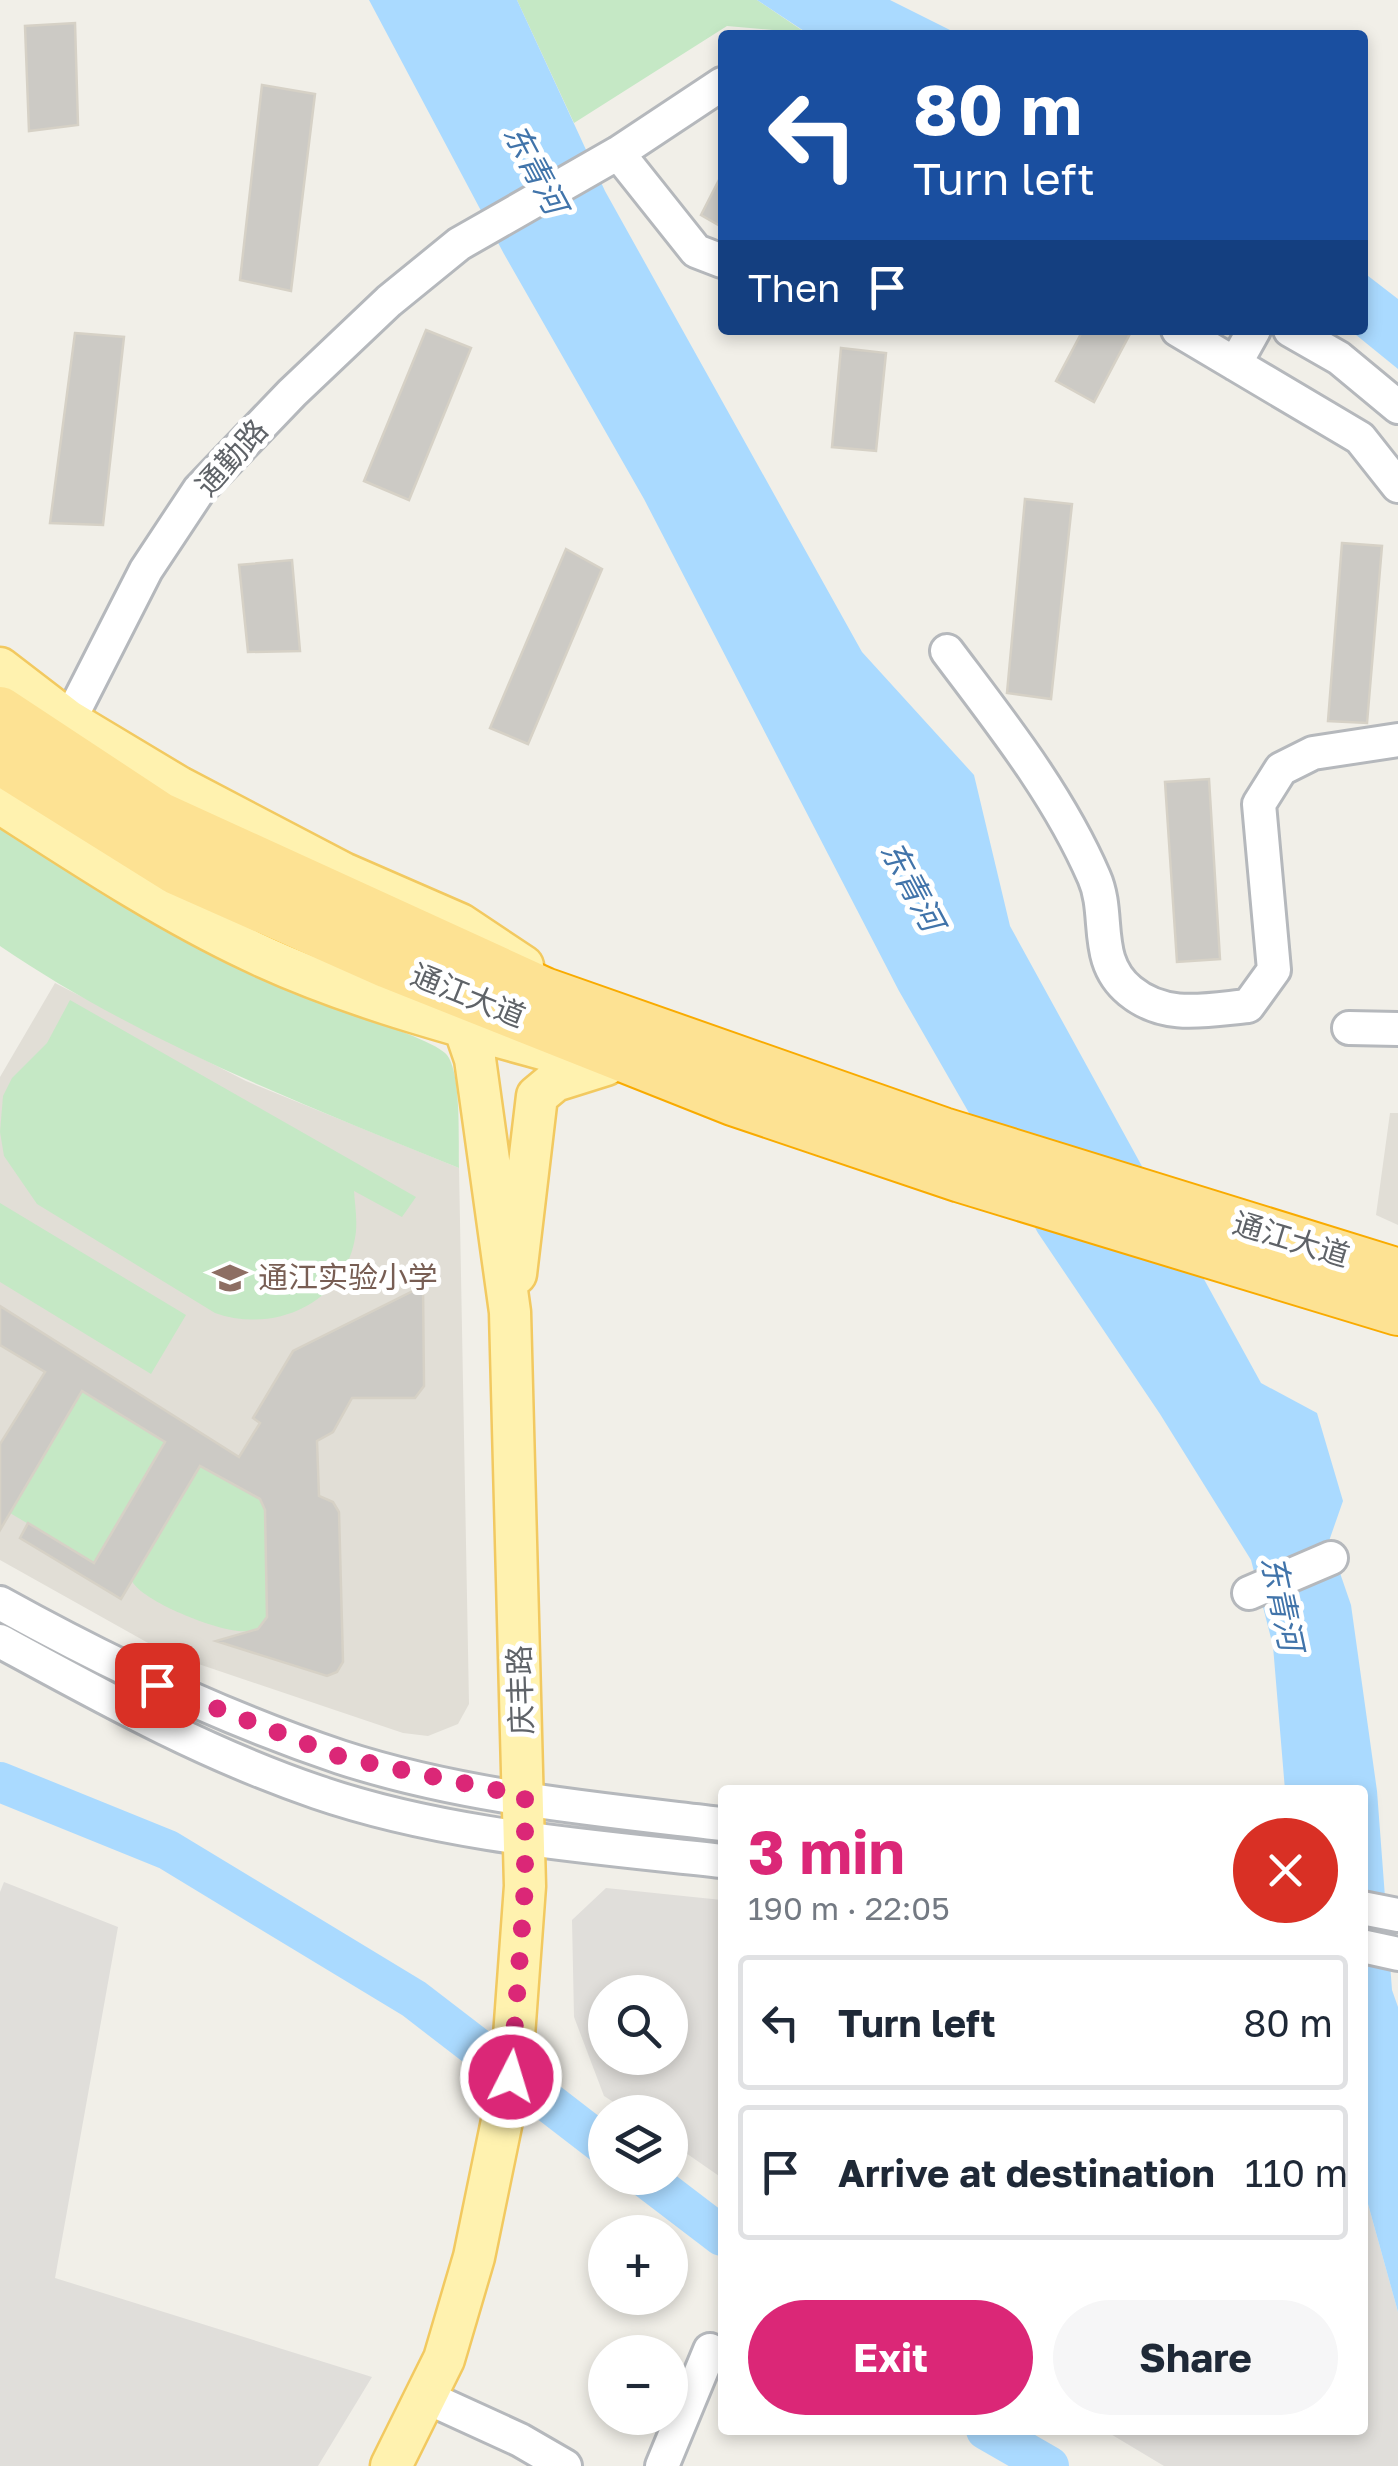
<!DOCTYPE html>
<html lang="en">
<head>
<meta charset="utf-8">
<style>
	:root { --surface:#fff; --page:#f6f6f7; --text:#1f2937; --muted:#747a83; --line:#e0e1e3; --accent:#db2777 }
	body { margin:0; font-family:"Golos Text","Noto Sans SC",sans-serif; background:var(--page); color:var(--text); height:100vh; display:flex; flex-direction:column; font-size:38px; white-space:nowrap }
	* { box-sizing:border-box; margin:0 }
	p { font-size:32px; color:var(--muted) }
	.icon { flex:none; width:55px; height:55px; fill:none; stroke:currentColor; stroke-width:2; stroke-linecap:round; stroke-linejoin:round }
	.map { position:relative; flex:1; overflow:hidden }
	.drawer { position:absolute; left:718px; top:1785px; width:650px; height:650px; display:flex; flex-direction:column; background:var(--surface); border-radius:10px; box-shadow:0 5px 15px #0003 }
	.drawer>* { flex:none }
	.top-card { position:absolute; left:718px; top:30px; width:650px; height:305px; border-radius:10px; box-shadow:0 5px 15px #0003; background:#1a4fa0; color:#fff; overflow:hidden }
	.buttons { position:absolute; left:588px; top:1975px; display:grid; gap:20px }
	.buttons a { display:grid; place-items:center; width:100px; height:100px; border-radius:50%; background:var(--surface); box-shadow:0 5px 15px #0003; font-size:50px }
	.pin { position:absolute; display:grid; place-items:center; width:85px; height:85px; color:#fff; margin:-42px; border-radius:20px; box-shadow:0 5px 15px #0006 }
	.me { position:absolute; width:110px; margin:-55px; rotate:5deg; stroke-linejoin:round; filter:drop-shadow(0 0 8px #0008) }
	.turn { display:flex; align-items:center; gap:35px; height:210px; padding:0 30px; font-size:45px }
	.turn .icon { width:130px; height:130px; stroke-width:2.5 }
	.turn b { display:block; font-size:70px; line-height:85px }
	.then { display:flex; align-items:center; height:95px; padding:0 30px; background:#0003; gap:20px; font-size:38px }
	.round { display:grid; place-items:center; flex:none; width:105px; height:105px; border-radius:52px; background:var(--page) }
	.headline { display:flex; align-items:center; justify-content:space-between; height:170px; padding:0 30px }
	h1 { font-size:60px; font-weight:700; line-height:75px; color:var(--accent) }
	.button { display:flex; gap:20px; margin-top:auto; padding:20px 30px }
	.button a { flex:1; height:115px; border-radius:60px; background:var(--accent); color:#fff; font-size:40px; font-weight:700; line-height:115px; text-align:center }
	.button a+a { background:var(--page); color:var(--text) }
	ul { padding:0; list-style:none }
	li { display:flex; align-items:center; gap:30px; height:135px; margin:0 20px 15px; padding:0 10px; border:5px solid var(--line); border-radius:10px }
	li div { flex:1 }
	li b { display:block; font-size:38px }
	li em { font-style:normal }
	.map>svg:first-child { display:block }
	.industrial { fill:#e0deda; fill-rule:evenodd }
	.education { fill:#e1ded6 }
	.green { fill:#c5e8c5 }
	.water { fill:#aadaff }
	.lines { fill:none; stroke-linecap:round; stroke-linejoin:round }
	.river { stroke:#aadaff; stroke-width:40 }
	.building { fill:#cccac5; stroke:#d6d1c6; stroke-width:2.5 }
	.minor-casing { stroke:#b5b8bc; stroke-width:38 }
	.major-casing { stroke:#f2c960; stroke-width:45 }
	.highway-casing { stroke:#f9ab00; stroke-width:52 }
	.minor { stroke:#fff; stroke-width:32 }
	.major { stroke:#fff2af; stroke-width:40 }
	.highway { stroke:#fde293; stroke-width:48 }
	.route { stroke:#db2777; stroke-width:18; stroke-dasharray:0 32.4 }
	.labels { text-anchor:middle; stroke-width:10; stroke-linejoin:round; paint-order:stroke }
	.street-label { font-size:30px; fill:#5f6368; stroke:#fff }
	.education-label { font-size:30px; fill:#785e54; stroke:#fff; text-anchor:start }
	.water-label { font-size:32px; font-style:italic; fill:#4174aa; stroke:#fff }
</style>
</head>
<body>
<div class="map">
<svg width="1398" height="2466" viewBox="0 0 1398 2466">
	<rect width="100%" height="100%" fill="#f1efe8"/>
	<path class="industrial" d="M4 1882 118 1927 55 2278 372 2377 318 2466H0V1892Z
		M606 1888 722 1900V2178L670 2142V2112H629L604 2096 574 2017 572 1920ZM605 1992H670V2058H605Z
		M1363 2186 1398 2312V2466H1164L1104 2430H1362Z"/>
	<path class="education" d="M55 983 246 1081 459 1168 469 1704 458 1724 428 1736 403 1733 166 1653 0 1560V1077Z
		M1390 1113H1398V1225L1376 1215Z"/>
	<path class="green" d="M517 0H757L806 33 727 26 574 123Z
		M0 828C103 895 207 956 321 1002 345 1012 436 1040 447 1055 462 1075 458 1141 459 1168 302 1104 141 1042 0 946Z
		M70 1000 416 1197 402 1217 354 1191C355 1206 358 1223 355 1238 344 1304 273 1334 215 1313L37 1204 4 1156 0 1132 3 1096 12 1078 47 1043Z
		M0 1203 186 1315 151 1374 0 1282Z
		M82 1391 165 1443 94 1563 10 1513Z
		M200 1466 260 1499 265 1510 267 1617C261 1625 258 1630 248 1631 226 1635 142 1602 132 1581Z"/>
	<path class="water" d="M369 0H517L605 191 862 652 974 775 1010 926 1261 1383 1317 1413 1343 1501 1329 1541 1351 1605 1377 1791 1392 1990 1398 2007V2312L1363 2186 1362 1790H1285L1273 1646 1251 1560 1160 1414 1038 1233 899 991 644 499 504 254Z
		M757 0H890L960 35H810Z
		M1363 272 1398 299V369L1350 330H1362Z"/>
	<g class="lines">
		<path class="river" d="M0 1782 168 1850 414 1999 605 2146
			M646 2178 722 2236
			M986 2430 1049 2466"/>
	</g>
	<path class="building" d="M75 23 78 125 29 131 25 26Z
		M262 85 315 94 291 291 240 280Z
		M722 174V227L701 215Z
		M426 330 471 348 409 500 364 481Z
		M1083 330H1132L1094 402 1056 381Z
		M75 333 124 337 103 525 50 523Z
		M841 348 886 353 876 451 832 447Z
		M1025 499 1072 504 1051 699 1007 693Z
		M1342 543 1382 546 1367 723 1328 721Z
		M566 549 602 569 528 744 490 728Z
		M292 560 300 651 248 652 239 565Z
		M1209 779 1220 959 1177 962 1165 782Z
		M423 1286 424 1386 415 1398H352L333 1432 317 1441 319 1496 333 1502 339 1512 343 1662 337 1672 327 1676 216 1641 258 1629 267 1617 265 1510 260 1499 200 1466 121 1599 20 1538 28 1523 94 1563 165 1442 82 1391 0 1530V1444L45 1372 0 1345V1306L239 1457 260 1423 253 1418 293 1351Z"/>
	<g class="lines">
		<g class="minor-casing">
			<path id="minor" d="M618 153 696 251 722 261
				M1178 330 1360 438 1398 486
				M1290 330 1339 358 1398 407
				M1235 364 1254 330
				M947 651C1001 723 1058 794 1094 877 1111 915 1092 960 1130 991 1165 1020 1206 1010 1248 1006L1274 970 1259 804 1281 769 1313 753 1398 740
				M69 721 146 570 199 490 292 393 389 301 459 244 618 153 722 84
				M1349 1028 1398 1029
				M1249 1593 1331 1558
				M0 1603C110 1664 221 1717 340 1757 462 1797 596 1809 722 1824
				M0 1641C103 1697 205 1754 317 1792 445 1836 588 1846 722 1861
				M1362 1908 1398 1915
				M1362 1946 1398 1954
				M426 2397 520 2440 565 2466
				M662 2466 710 2350"/>
		</g>
		<g class="major-casing">
			<path id="major" d="M0 668 69 721 179 787 343 873 460 924 523 966
				M0 803C81 855 164 910 251 951 354 1000 468 1028 578 1059
				M516 1274 537 1096 555 1081 606 1065
				M391 2466 444 2359 474 2257 511 2077 525 1886 510 1312 475 1059 464 1027 419 980"/>
		</g>
		<g class="highway-casing">
			<path id="highway" d="M0 711 159 816 544 992 943 1132 1398 1273
				M0 760 176 870 388 964 733 1101 961 1178 1398 1311"/>
		</g>
		<use href="#minor" class="minor"/>
		<use href="#major" class="major"/>
		<use href="#highway" class="highway"/>
	</g>
	<g class="lines">
		<path class="route" d="M157 1685 341 1757 525 1796V1886L511 2077"/>
	</g>
	<defs>
		<g id="school-bare" transform="scale(2.7)"><path d="M0-5L7-2L0 1L-7-2ZM-4 1L0 2.5L4 1V4Q0 6-4 4Z" fill="#8d6e63" stroke="#fff" stroke-width="2.5" paint-order="stroke"/></g>
	</defs>
	<g fill-rule="evenodd">
		<use href="#school-bare" x="230" y="1278"/>
	</g>
	<g class="labels">
		<g class="street-label">
			<text transform="translate(232 458) rotate(-48)" y="10">通勤路</text>
			<text transform="translate(468 996) rotate(22)" y="10">通江大道</text>
			<text transform="translate(1291 1240) rotate(17)" y="10">通江大道</text>
			<text transform="translate(521 1690) rotate(-92)" y="10">庆丰路</text>
		</g>
		<g class="education-label">
			<text x="258" y="1288">通江实验小学</text>
		</g>
		<g class="water-label">
			<text transform="translate(535 169) rotate(62)" y="11">东青河</text>
			<text transform="translate(912 886) rotate(62)" y="11">东青河</text>
			<text transform="translate(1282 1603) rotate(78)" y="11">东青河</text>
		</g>
	</g>
</svg>
<div class="buttons">
<a><svg class="icon" aria-label="search" viewBox="0 0 24 24"><circle cx="10" cy="10" r="6"/><path d="M15 15l6 6"/></svg></a>
<a><svg class="icon" aria-label="layers" viewBox="0 0 24 24"><path d="M12 4l9 5-9 5-9-5zM3 14l9 5 9-5"/></svg></a>
<a>+</a>
<a>−</a>
</div>
<div class="pin" style="left:157px;top:1685px;background:#d93025"><svg class="icon" aria-label="arrive" viewBox="0 0 24 24"><path d="M6 21V4h12l-3 4 3 4H6"/></svg></div>
<svg class="me" style="left:511px;top:2077px" viewBox="-20 -20 40 40"><circle r="17" fill="#db2777" stroke="#fff" stroke-width="3"/><path d="M0-11L8 9 0 5-8 9z" fill="#fff"/></svg>
<div class="top-card">
<div class="turn"><svg class="icon" aria-label="left" viewBox="0 0 24 24"><path d="M17 20v-9H6M10 6l-5 5 5 5"/></svg><div><b>80 m</b>Turn left</div></div>
<div class="then">Then<svg class="icon" aria-label="arrive" viewBox="0 0 24 24"><path d="M6 21V4h12l-3 4 3 4H6"/></svg></div>
</div>
<section class="drawer">
<div class="headline"><div><h1>3 min</h1><p>190 m · 22:05</p></div><a class="round" style="background:#d93025;color:#fff"><svg class="icon" aria-label="close" viewBox="0 0 24 24"><path d="M6 6l12 12M18 6L6 18"/></svg></a></div>
<ul>
<li><svg class="icon" aria-label="left" viewBox="0 0 24 24"><path d="M17 20v-9H6M10 6l-5 5 5 5"/></svg><div><b>Turn left</b></div><em>80 m</em></li>
<li><svg class="icon" aria-label="arrive" viewBox="0 0 24 24"><path d="M6 21V4h12l-3 4 3 4H6"/></svg><div><b>Arrive at destination</b></div><em>110 m</em></li>
</ul>
<div class="button"><a>Exit</a><a>Share</a></div>
</section>
</div>
</body>
</html>
